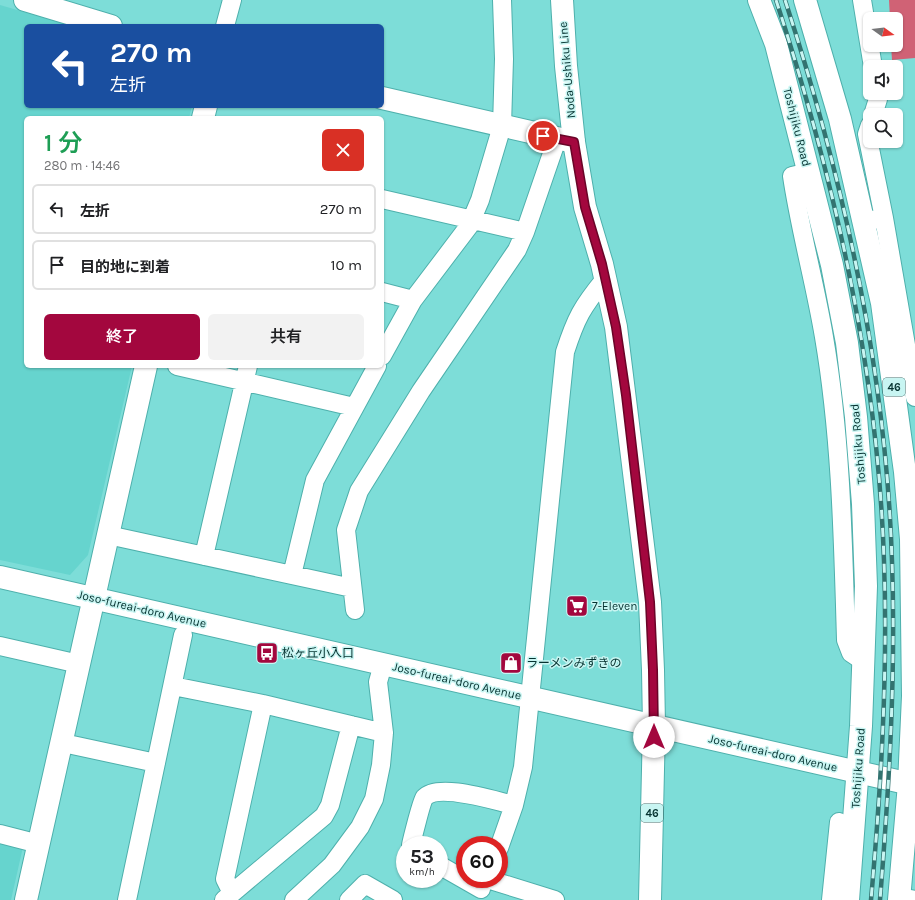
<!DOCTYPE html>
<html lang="ja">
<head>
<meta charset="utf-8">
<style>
	:root { --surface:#fff; --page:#f2f2f2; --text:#202124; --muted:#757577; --line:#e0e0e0; --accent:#a3073e }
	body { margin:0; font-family:Karla,"Noto Sans JP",sans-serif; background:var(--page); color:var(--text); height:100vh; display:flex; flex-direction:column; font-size:15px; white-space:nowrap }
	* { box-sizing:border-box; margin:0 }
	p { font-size:13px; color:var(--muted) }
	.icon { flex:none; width:22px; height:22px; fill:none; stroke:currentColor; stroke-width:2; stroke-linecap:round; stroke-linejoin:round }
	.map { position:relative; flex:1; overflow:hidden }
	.side { position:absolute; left:24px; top:116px; width:360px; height:252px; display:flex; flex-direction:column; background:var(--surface); border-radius:6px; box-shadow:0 1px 3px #0004 }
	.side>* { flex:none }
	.guide { position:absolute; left:24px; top:24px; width:360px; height:84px; border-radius:6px; box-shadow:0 1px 3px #0004; background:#1a4fa0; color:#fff; overflow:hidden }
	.needle { width:26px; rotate:105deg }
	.buttons { position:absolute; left:863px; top:12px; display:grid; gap:8px }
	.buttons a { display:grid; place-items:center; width:40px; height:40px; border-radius:6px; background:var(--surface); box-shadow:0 1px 3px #0004; font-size:20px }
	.speed { position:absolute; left:396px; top:836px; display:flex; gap:8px; font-size:20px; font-weight:700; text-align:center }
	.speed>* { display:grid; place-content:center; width:52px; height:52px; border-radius:50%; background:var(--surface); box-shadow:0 1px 3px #0004; line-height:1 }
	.speed small { font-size:10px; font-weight:400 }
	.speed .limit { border:6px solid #d22; background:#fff; color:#111 }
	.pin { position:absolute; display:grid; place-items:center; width:34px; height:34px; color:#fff; margin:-17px; border:2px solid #fff; border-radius:50%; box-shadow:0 1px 4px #0007 }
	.me { position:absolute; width:44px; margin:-22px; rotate:0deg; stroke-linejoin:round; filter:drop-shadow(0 0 3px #0008) }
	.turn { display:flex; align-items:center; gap:14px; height:84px; padding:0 20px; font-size:18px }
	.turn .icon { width:52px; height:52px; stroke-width:2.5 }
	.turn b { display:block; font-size:28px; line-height:34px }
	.round { display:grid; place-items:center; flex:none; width:42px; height:42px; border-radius:6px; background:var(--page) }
	.summary { display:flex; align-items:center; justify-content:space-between; height:68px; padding:0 20px }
	h1 { font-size:24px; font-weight:600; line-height:30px; color:#1e9e55 }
	.action { display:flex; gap:8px; margin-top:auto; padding:8px 20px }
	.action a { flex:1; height:46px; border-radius:6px; background:var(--accent); color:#fff; font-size:16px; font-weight:600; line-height:46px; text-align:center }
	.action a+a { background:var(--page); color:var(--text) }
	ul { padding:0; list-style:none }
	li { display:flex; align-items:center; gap:12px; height:50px; margin:0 8px 6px; padding:0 12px; border:2px solid var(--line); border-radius:6px }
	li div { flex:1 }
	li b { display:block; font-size:15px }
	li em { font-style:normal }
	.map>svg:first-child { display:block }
	.built { fill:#66d4ce }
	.forest { fill:#d06275 }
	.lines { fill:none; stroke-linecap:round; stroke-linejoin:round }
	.street-casing { stroke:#4eb0ac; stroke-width:20 }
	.secondary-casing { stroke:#4eb0ac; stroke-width:24 }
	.primary-casing { stroke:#4eb0ac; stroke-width:24 }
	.street { stroke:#fff; stroke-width:18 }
	.secondary { stroke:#fff; stroke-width:22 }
	.primary { stroke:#fff; stroke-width:22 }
	.rail-casing { stroke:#337370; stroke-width:4.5 }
	.rail { stroke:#c8f5f2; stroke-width:3; stroke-dasharray:9; stroke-linecap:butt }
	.route-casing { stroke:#6a0528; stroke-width:10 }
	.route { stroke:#a3073e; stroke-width:7 }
	.labels { text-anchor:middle; stroke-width:3; stroke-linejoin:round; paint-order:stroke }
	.shield { fill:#c8f5f2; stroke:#406d6b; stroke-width:1 }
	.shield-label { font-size:11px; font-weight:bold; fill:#063331 }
	.street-label { font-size:12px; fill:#063331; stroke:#c8f5f2 }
	.poi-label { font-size:12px; fill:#063331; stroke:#c8f5f2; text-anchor:start }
</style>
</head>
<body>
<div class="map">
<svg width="915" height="900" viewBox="0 0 915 900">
	<rect width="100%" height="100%" fill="#7dddd8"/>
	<path class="built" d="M0 5 72 26H26V106H192L189 118H26V366H132L88 555 70 575 0 560Z
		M0 842 23 847 11 900H0Z"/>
	<path class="forest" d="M889 0H915V58L892 60 891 45H896V19H890Z"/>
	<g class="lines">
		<g class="street-casing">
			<path id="street" d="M862 0 873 67
				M225 26 232 0
				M873 115 878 99V93
				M870 125 867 134 884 218 872 220
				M809 172 792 176C800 230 815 283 824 337 841 437 843 538 846 640L851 653 863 661
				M382 199 525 232
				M884 218 915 397
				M382 292 413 300
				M382 356 413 300 469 226 480 200 502 126 504 59 502 0
				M177 366 354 407
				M108 535 352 588
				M204 556 248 366
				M292 575 315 480 377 366
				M355 610 346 530 359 491 421 391 517 250 525 232 557 139
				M0 646 79 664
				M173 686 263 704 384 733
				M63 743 156 763
				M0 834 39 844
				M411 845C412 840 422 800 424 798 438 782 495 801 514 805
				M499 848 514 805 523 767 565 352C576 318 582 307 605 279
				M439 865 481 889
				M487 879 555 900
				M232 893 225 879 263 704
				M899 897 915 900
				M127 900 183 635
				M224 900 324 816 330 805 351 725
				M294 900 332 865 360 827 374 799 381 765 384 733 378 682 383 664
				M349 900 365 884 393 900
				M831 900 839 822"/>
		</g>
		<g class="secondary-casing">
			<path id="secondary" d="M25 0 111 26
				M382 98 574 142
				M203 118 206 106
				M0 577 915 785
				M26 900 146 366"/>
		</g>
		<g class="primary-casing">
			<path id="primary" d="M562 0 566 66 574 142 585 207 602 264 616 327 650 602 653 670 654 726 650 900
				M759 0 776 44 832 265 847 343 856 417 863 504 866 586 861 726 848 900
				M805 0 840 119 882 303 905 472 911 539 913 696 909 784 899 900"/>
		</g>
		<use href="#street" class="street"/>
		<use href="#secondary" class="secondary"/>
		<use href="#primary" class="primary"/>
		<g class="rail-casing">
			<path id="rail" d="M776 0C835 181 878 370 884 561 888 674 881 787 871 900
				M785 0C844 181 886 370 892 561 896 675 889 787 880 900"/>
		</g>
		<use href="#rail" class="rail"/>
	</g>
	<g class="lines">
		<g class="route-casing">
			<path id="route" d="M543 136 574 142 585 207 602 264 616 327 626 395 650 602 653 670 654 737"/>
		</g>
		<use href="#route" class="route"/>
	</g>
	<defs>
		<g id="supermarket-square" transform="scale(1.15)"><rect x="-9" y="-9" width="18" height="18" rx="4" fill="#a3073e" stroke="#c8f5f2"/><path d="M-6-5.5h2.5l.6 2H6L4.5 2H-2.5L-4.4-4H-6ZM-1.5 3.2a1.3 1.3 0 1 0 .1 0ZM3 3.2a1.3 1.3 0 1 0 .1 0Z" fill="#fff"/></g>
		<g id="bus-square" transform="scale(1.15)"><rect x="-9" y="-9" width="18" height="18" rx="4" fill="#a3073e" stroke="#c8f5f2"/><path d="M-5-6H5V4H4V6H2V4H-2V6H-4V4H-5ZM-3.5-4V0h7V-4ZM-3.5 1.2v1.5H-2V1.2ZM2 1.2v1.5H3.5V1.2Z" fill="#fff"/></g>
		<g id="shop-square" transform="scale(1.15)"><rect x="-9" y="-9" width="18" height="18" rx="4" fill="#a3073e" stroke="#c8f5f2"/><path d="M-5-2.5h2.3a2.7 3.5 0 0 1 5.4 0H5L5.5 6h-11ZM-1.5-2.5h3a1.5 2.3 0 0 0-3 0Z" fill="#fff"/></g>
	</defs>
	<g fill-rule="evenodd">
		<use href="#supermarket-square" x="577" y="606"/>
		<use href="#bus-square" x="267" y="653"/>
		<use href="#shop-square" x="511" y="663"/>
	</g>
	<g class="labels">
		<g class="shield">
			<rect x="883" y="378" width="22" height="18" rx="3"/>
			<rect x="641" y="804" width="22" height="18" rx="3"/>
		</g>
		<g class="shield-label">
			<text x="894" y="391">46</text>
			<text x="652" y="817">46</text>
		</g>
		<g class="street-label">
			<text transform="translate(567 70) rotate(-95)" y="4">Noda-Ushiku Line</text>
			<text transform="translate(797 127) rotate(76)" y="4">Toshijiku Road</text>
			<text transform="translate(858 444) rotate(-95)" y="4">Toshijiku Road</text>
			<text transform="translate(142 609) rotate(13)" y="4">Joso-fureai-doro Avenue</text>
			<text transform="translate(457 681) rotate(13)" y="4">Joso-fureai-doro Avenue</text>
			<text transform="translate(773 753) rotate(13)" y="4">Joso-fureai-doro Avenue</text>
			<text transform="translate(858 768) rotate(-86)" y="4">Toshijiku Road</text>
		</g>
		<g class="poi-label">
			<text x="592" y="610">7-Eleven</text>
			<text x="282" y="657">松ヶ丘小入口</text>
			<text x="526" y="667">ラーメンみずきの</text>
		</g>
	</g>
</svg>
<div class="buttons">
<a><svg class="needle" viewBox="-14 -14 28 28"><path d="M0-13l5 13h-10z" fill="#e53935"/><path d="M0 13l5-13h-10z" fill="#757577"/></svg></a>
<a><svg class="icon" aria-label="sound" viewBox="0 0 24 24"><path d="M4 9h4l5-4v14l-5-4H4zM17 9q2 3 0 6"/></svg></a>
<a><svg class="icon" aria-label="search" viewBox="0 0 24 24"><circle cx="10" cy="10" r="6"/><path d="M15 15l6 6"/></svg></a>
</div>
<div class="speed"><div>53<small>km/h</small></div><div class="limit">60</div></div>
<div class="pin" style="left:543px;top:136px;background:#d93025"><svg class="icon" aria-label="arrive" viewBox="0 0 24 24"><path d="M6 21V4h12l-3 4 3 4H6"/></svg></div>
<svg class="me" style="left:654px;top:737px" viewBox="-20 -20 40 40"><circle r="19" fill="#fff"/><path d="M0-13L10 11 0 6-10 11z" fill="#a3073e"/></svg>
<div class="guide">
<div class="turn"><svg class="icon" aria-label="left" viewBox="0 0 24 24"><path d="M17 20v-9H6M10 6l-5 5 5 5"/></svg><div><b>270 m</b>左折</div></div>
</div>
<section class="side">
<div class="summary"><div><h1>1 分</h1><p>280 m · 14:46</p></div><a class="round" style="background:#d93025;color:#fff"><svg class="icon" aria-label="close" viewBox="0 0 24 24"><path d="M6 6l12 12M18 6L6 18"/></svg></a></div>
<ul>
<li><svg class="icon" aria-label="left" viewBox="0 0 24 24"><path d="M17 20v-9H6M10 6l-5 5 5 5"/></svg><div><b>左折</b></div><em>270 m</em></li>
<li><svg class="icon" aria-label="arrive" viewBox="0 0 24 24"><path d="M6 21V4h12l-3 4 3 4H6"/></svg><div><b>目的地に到着</b></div><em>10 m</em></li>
</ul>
<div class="action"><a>終了</a><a>共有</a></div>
</section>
</div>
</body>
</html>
